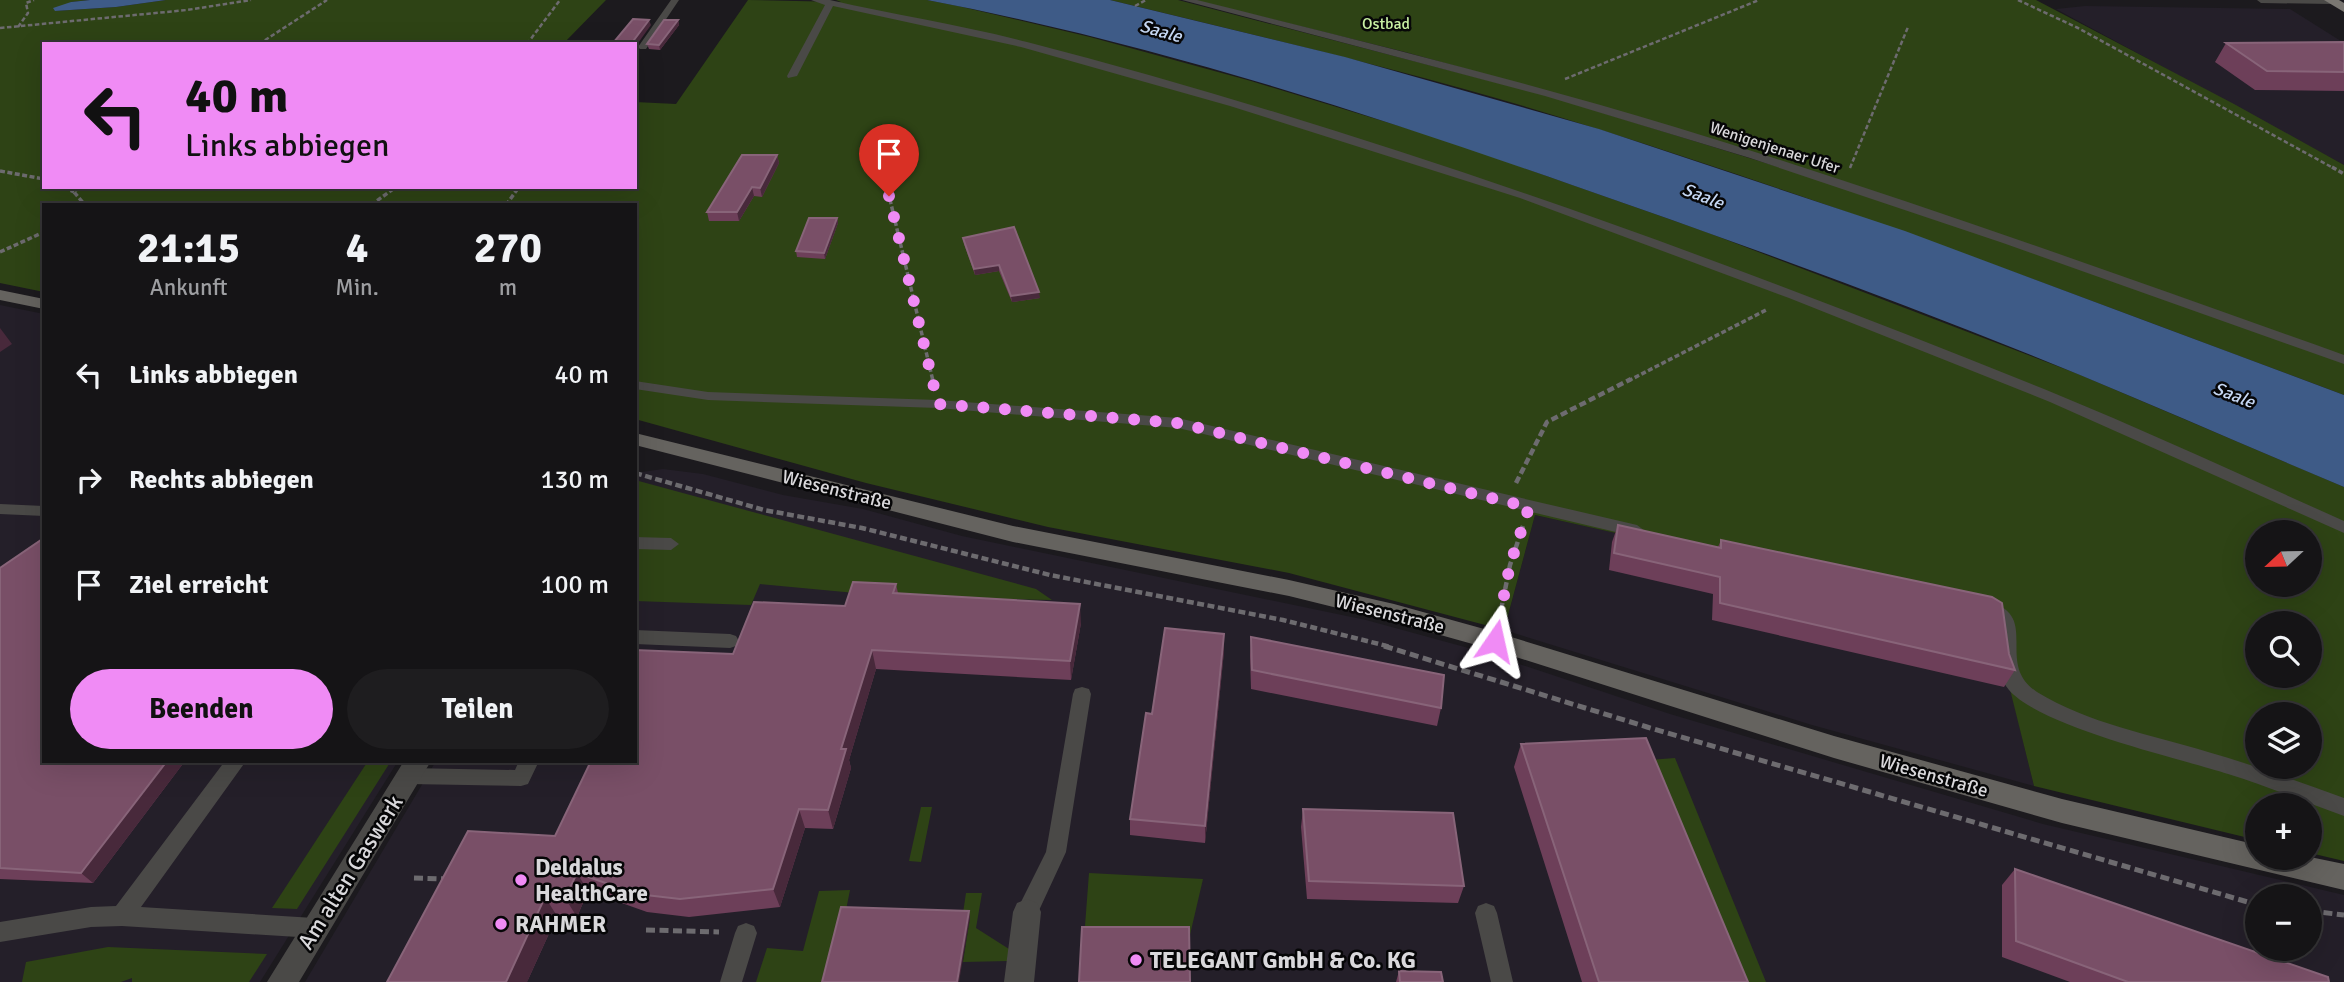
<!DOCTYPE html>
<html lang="de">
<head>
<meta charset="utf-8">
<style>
	:root { --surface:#151416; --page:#1e1d1f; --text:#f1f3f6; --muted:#9d9ea1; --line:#343335; --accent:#f08bf5 }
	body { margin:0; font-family:Signika,sans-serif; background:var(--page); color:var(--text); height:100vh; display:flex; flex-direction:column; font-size:26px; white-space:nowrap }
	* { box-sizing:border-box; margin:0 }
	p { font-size:23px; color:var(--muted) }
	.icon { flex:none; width:38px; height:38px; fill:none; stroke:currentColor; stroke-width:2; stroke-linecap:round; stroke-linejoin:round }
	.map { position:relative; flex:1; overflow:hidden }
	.panel { position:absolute; left:42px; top:203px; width:595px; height:560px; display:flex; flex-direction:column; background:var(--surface); border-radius:0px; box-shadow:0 7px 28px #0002,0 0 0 2px var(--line) }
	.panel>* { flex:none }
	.top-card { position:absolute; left:42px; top:42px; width:595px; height:147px; border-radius:0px; box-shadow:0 7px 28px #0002,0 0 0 2px var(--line); background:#f08bf5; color:#111; overflow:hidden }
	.needle { width:46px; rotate:248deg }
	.tools { position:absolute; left:2245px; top:520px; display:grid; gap:14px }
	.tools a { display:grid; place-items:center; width:77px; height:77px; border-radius:50%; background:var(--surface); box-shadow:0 7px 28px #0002,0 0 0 2px var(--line); font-size:35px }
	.pin { position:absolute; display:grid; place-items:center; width:60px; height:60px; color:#fff; margin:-72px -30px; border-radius:50% 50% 50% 0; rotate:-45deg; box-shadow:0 0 7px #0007 }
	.pin .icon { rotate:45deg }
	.me { position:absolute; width:77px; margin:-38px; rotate:11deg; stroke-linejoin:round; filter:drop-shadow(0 0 5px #0008) }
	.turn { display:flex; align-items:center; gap:24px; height:147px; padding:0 28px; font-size:32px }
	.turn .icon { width:91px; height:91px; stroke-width:2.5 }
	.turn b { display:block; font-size:49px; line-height:60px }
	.eta { display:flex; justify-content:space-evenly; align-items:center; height:119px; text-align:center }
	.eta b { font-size:42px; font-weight:800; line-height:49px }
	.action { display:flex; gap:14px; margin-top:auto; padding:14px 28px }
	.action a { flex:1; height:80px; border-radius:42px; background:var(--accent); color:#111; font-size:28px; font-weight:800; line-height:80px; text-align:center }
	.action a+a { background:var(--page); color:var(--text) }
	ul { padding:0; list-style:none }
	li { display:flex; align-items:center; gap:21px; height:105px; padding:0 28px }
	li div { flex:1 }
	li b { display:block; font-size:26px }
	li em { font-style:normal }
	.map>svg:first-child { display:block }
	.built { fill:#241f29; fill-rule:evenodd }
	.green { fill:#2e4315; fill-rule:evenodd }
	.water { fill:#3e5b87 }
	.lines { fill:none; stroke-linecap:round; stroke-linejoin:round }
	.path-far3 { stroke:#6d6b6f; stroke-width:2.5; stroke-dasharray:4.5 2.5; stroke-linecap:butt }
	.path-far2 { stroke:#6d6b6f; stroke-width:3.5; stroke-dasharray:5 2.5; stroke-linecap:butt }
	.path-far1 { stroke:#6d6b6f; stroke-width:4.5; stroke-dasharray:7 3.5; stroke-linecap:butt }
	.path { stroke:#6d6b6f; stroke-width:5; stroke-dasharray:9 4.5; stroke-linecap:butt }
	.lane { fill:#4a4947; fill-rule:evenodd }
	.street { fill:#4a4947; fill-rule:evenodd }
	.secondary { fill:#65635f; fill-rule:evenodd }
	.primary { fill:#7a7772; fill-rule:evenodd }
	.wall { fill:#6d3f59 }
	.shaded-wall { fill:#48293b }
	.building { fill:#794f67; stroke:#886479; stroke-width:2 }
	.route { stroke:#f08bf5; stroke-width:12; stroke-dasharray:0 21.6 }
	.poi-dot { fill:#f08bf5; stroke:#060607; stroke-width:2.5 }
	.labels { text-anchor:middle; stroke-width:5; stroke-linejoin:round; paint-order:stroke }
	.far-park-label { font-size:16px; fill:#c9f1a4; stroke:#060607 }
	.far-street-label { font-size:16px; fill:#d9d8db; stroke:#060607 }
	.far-water-label { font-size:18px; font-style:italic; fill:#c5d7f3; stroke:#060607 }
	.street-label { font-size:19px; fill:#d9d8db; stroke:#060607 }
	.near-poi-label { font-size:23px; font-weight:bold; fill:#d9d8db; stroke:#060607; text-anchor:start }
	.near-street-label { font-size:23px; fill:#d9d8db; stroke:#060607 }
</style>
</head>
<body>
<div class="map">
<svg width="2344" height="982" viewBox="0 0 2344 982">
	<rect width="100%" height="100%" fill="#1c1a1e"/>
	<path class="built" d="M2085 6 2290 9 2344 43V165L2056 9Z
		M0 305 44 314V761H398L260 982H0Z
		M663 469 703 474 783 495 863 509 962 536 1366 620 1483 652 1670 714 2043 824 2344 895V982H305L436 761H635V473ZM2258 896H2310V948H2258Z
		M1535 515 1993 617 2034 786 1812 725 1504 630Z"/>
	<path class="green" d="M0 0H90L71 2 55 11 116 7 166 0H606L563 44H44V187H635V102L676 104 748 0 841 2 836 0H927L958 6 1090 37 1251 81 1442 139 1706 232 2078 374 2344 487V861L2310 853V805H2258L2257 840 2034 786 1992 617 1535 515 1504 630 1289 573 1048 527 866 483 635 419V205H44V292L0 283ZM2258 532H2310V584H2258ZM2258 623H2310V676H2258ZM2258 714H2310V766H2258Z
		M1110 0H1178L1548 96 1821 180 1983 235 2344 363V395C2098 303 1852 209 1601 130 1440 78 1275 40 1110 0Z
		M1194 0H2036L2234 104 2344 165V357L2174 295 1553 93 1405 52Z
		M635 480 1036 589 1052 600 898 597 760 584 751 605 635 601Z
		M1675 758 1766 982H1726L1636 761Z
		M368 761H391L297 909 272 908Z
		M921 807H932L921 862 909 861Z
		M1089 873 1203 879 1189 939H1084Z
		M850 890 846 910 963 913 966 893H982L976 928 1009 949 1008 961 963 962 970 918 826 982H756L767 948 803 951 819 891Z
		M108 947 267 954 249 982H132V978L121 982H22L26 962Z"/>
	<path class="water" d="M90 0H166L116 7 55 11 53 8 71 2Z
		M927 0H1110L1345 57 1599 129 1905 231 2344 395V487C2256 450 2169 412 2080 375 1913 306 1742 244 1572 185 1362 111 1147 42 927 0Z"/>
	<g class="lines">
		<path class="path-far3" d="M2018 0 2078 28 2335 169
			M1135 6 1146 0
			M18 27 28 13 26 3 34 0
			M0 28 187 10 251 0
			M259 44 327 0
			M527 44 560 0
			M1565 79 1759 0
			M1850 168 1908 27"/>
		<path class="path-far2" d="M2332 167 2344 174
			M883 170 933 381
			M0 171 44 179
			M64 187 74 192
			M79 187 74 192 85 205
			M371 205 396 187
			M506 205 519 187
			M0 252 44 232
			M1628 381 1768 309"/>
		<path class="path-far1" d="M932 379 934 386
			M635 473 764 510 862 528 1050 575 1283 620 1391 647
			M1516 483 1547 422 1631 379
			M1499 620 1510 565 1523 526"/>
		<path class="path" d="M1384 646 1647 727 2258 905
			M414 878 448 879
			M2310 911 2344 915
			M646 930 719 932"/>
		<path class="lane" d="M671 0H679L646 49H640L638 47Z
			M811 0H830C895 15 962 25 1027 42 1378 133 1720 258 2056 394 2153 434 2248 478 2344 521V533L2050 402 1789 298 1520 198 1230 106 1021 47 833 6 797 76 788 78 787 76 825 5Z
			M1182 0H1197C1357 40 1517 79 1675 127 1901 196 2122 276 2344 355V364L2003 243 1750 158 1545 96Z
			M2257 0H2336V1L2332 4 2261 3Z
			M635 381 708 392 938 400 1178 418 1637 525 1645 531 1637 537 1178 428 938 408 708 400 635 389Z
			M0 504 44 506V516L0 514Z
			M635 537 671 538 679 544 671 550 635 549Z
			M1990 602C2041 617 1994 664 2037 692 2087 723 2152 735 2208 752 2254 765 2299 782 2344 798V816C2305 802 2267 786 2228 774 2178 758 2041 727 2009 690 1994 672 1998 649 2000 628L1981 608 1984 603Z
			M635 630 730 634 736 636 739 641 736 646 730 648 635 644Z
			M1082 687 1089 689 1091 694 1066 852 1035 919 1027 922 1019 919 1016 912 1046 852 1073 694 1075 689Z
			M225 761H246L141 907 314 918 322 921 325 928 322 935 314 938 122 926 91 927 0 942V922L91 907 116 906Z
			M519 761H539L528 784 521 786 409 784 402 782 399 776 402 770 409 768 515 770Z
			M1486 903 1494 906 1497 913 1513 982H1491L1475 913 1478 906Z
			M746 923 754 926 757 933 742 982H720L735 933 738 926Z"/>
		<path class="street" d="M404 761H431L299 982H267Z
			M1027 899 1037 903 1041 912 1034 982H1004L1013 912 1017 903Z"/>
		<path class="secondary" d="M0 290 44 299V309L0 300Z
			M635 433 1013 526 1289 580 1394 604 1495 632 1834 736 2062 799 2258 845V858L2310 857 2344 864V890L2062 823 1834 758 1494 650 1394 622 1289 596 1013 542 635 445Z"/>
		<path class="primary" d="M2324 0H2339L2344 3V12Z"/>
	</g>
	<path class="wall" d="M678 20 679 25 660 50 649 49 647 44Z
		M2344 42V91L2255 90 2215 62 2226 43Z
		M777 155 779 163 762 197 754 196 739 221H709L707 212Z
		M837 218 838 223 825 259 797 257 796 251Z
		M963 238 1040 298 1012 302 999 271 975 275 964 244Z
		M1618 525 1718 547 1721 540 2009 654 2015 670 2004 687 1712 620 1713 594 1609 570 1612 542Z
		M0 568 44 761H185L93 883 0 879Z
		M896 584 898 593 1081 623 1071 680 876 669 849 760 851 768 833 829 805 828 780 907 689 917 647 912 588 891 577 917 557 916 527 982 555 836 733 654Z
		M1251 637 1441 708 1437 726 1251 689 1250 656Z
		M1224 651 1205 843 1130 835V819L1152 714Z
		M1521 744 1748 982H1582L1514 767Z
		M1303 809 1464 886 1458 903 1307 899 1301 827Z
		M2015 869 2329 982H2070L2002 957V885Z
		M1399 971 1443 982H1396Z"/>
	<path class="shaded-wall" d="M649 20 651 25 636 46 634 40Z
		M678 20 679 25 660 50 659 45Z
		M777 155 779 163 762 197 760 188Z
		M752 187 754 196 739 221 737 212Z
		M837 218 838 223 825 259 824 253Z
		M999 265V271L975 275 974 269Z
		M1039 292 1040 298 1012 302 1011 296Z
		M0 328 12 344 0 352Z
		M1080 604 1081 623 1071 680 1070 661Z
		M1224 634V651L1205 843V826Z
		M872 650 876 669 849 760 851 768 833 829 828 810 841 749Z
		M167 761H185L93 883 81 873Z
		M799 809 805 828 780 907 773 889Z
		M577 873 588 891 577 917 565 898Z
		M545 897 557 916 527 982H506Z
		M969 911 970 917 959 982H957Z"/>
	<path class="building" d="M633 19 649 20 634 40 635 44 613 43Z
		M664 20H678L659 45 647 44Z
		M2344 42V72L2267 71 2226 43Z
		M742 155H777L760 188 752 187 737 212H707Z
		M809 218H837L824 253 796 251Z
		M1014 227 1039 292 1011 296 999 265 974 269 963 238Z
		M1618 525 1721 548V540L1992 597 2002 603 2009 654 2015 670 1720 603V577L1614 553Z
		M44 538V761H167L81 873 0 868V568Z
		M853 582 896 584 893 593 1080 604 1070 661 872 650 841 749H846L828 810 799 809 773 889 680 899 637 894 577 873 565 898 545 897 506 982H387L468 831 555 836 591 761H635V650L733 654 754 602 845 606Z
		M1165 628 1224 634 1205 826 1130 819 1146 713 1152 714Z
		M1251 637 1444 675 1441 708 1252 670Z
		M1646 738 1748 982H1599L1521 744Z
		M1303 809 1453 813 1464 886 1309 881Z
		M2015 869 2328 977 2329 982H2128L2016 941Z
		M841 907 969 911 957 982H822Z
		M1082 927H1189L1190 982H1079Z
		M1399 971 1441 972 1443 982H1400Z"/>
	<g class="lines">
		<path class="route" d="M889 196 938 404 1178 423 1529 507 1510 565 1495 641"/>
	</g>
	<g class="poi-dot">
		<circle cx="521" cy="880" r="7"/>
		<circle cx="501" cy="924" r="7"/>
		<circle cx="1136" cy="960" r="7"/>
	</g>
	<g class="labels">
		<g class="far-park-label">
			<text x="1386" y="29">Ostbad</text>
		</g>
		<g class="far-street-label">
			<text transform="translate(1775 147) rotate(18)" y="6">Wenigenjenaer Ufer</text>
		</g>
		<g class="far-water-label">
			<text transform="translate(1161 31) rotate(16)" y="6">Saale</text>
			<text transform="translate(1703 196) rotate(21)" y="6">Saale</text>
			<text transform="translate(2234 395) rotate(21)" y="6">Saale</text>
		</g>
		<g class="street-label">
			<text transform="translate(837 489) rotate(14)" y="7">Wiesenstraße</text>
			<text transform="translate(1390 613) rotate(14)" y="7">Wiesenstraße</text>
			<text transform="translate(1934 775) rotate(16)" y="7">Wiesenstraße</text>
		</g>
		<g class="near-poi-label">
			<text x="535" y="875">Deldalus<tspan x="535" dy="26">HealthCare</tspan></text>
			<text x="515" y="932">RAHMER</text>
			<text x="1150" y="968">TELEGANT GmbH &amp; Co. KG</text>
		</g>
		<g class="near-street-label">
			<text transform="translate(350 872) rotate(-58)" y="8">Am alten Gaswerk</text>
		</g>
	</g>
</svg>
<div class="tools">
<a><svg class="needle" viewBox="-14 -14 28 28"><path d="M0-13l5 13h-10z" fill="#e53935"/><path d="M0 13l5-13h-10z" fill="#9d9ea1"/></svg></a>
<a><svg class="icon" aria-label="search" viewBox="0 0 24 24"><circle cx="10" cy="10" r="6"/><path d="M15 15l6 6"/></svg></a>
<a><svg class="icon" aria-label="layers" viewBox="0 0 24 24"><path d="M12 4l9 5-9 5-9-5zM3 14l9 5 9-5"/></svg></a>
<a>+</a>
<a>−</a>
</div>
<div class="pin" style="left:889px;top:196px;background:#d93025"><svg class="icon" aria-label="arrive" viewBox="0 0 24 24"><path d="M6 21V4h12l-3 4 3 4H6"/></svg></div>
<svg class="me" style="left:1495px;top:641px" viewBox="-20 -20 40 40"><path d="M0-17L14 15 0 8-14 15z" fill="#f08bf5" stroke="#fff" stroke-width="4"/></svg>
<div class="top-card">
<div class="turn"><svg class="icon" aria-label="left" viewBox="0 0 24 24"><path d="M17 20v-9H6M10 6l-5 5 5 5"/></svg><div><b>40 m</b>Links abbiegen</div></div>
</div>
<section class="panel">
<div class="eta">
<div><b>21:15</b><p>Ankunft</p></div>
<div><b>4</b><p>Min.</p></div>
<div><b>270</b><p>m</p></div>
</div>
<ul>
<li><svg class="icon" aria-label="left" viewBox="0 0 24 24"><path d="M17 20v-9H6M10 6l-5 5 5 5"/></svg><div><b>Links abbiegen</b></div><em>40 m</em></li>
<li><svg class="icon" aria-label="right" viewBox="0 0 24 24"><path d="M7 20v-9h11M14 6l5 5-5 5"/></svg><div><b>Rechts abbiegen</b></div><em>130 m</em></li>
<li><svg class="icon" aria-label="arrive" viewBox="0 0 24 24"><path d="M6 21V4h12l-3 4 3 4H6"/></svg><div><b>Ziel erreicht</b></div><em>100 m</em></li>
</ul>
<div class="action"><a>Beenden</a><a>Teilen</a></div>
</section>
</div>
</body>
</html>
